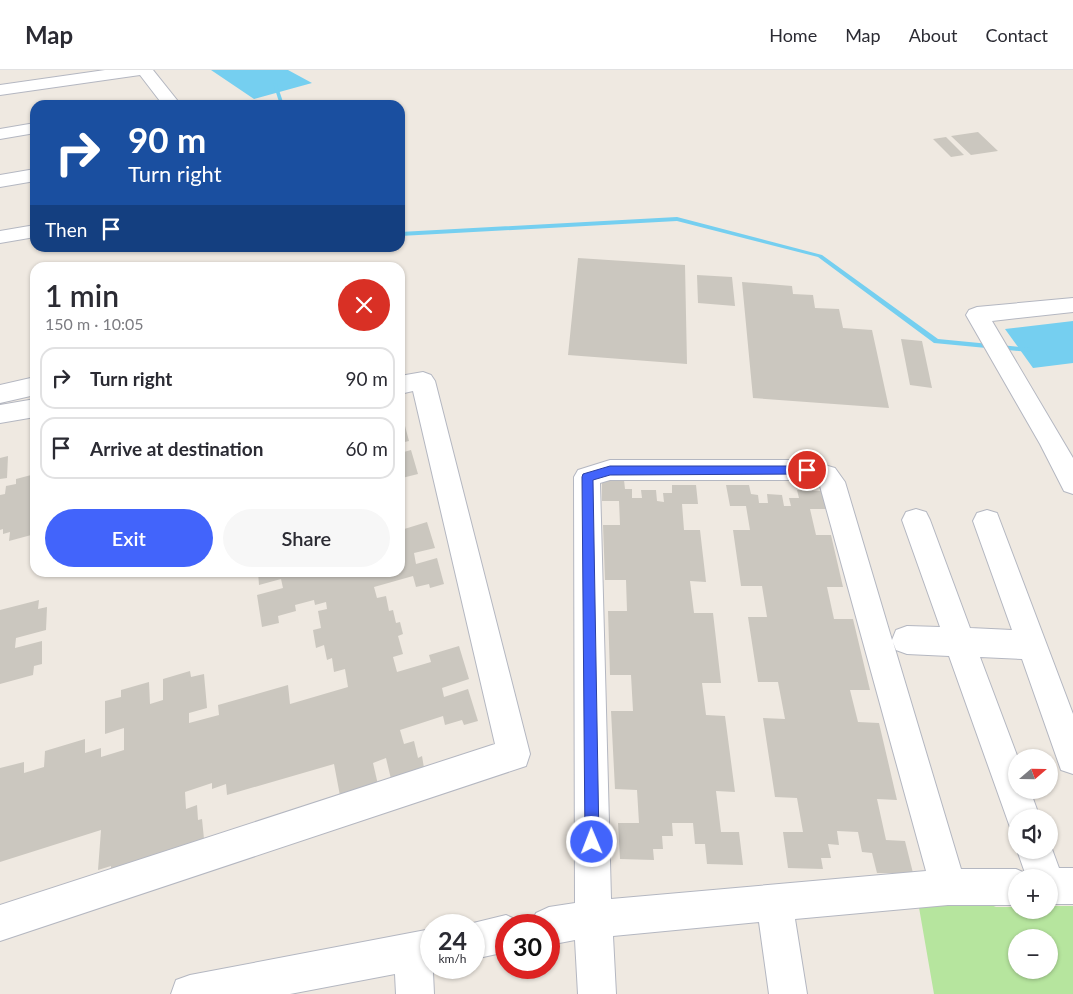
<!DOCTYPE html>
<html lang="en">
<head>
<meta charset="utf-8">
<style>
	:root { --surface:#fff; --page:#f7f7f7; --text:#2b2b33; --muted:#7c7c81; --line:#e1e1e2; --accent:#4264fb }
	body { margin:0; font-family:Lato,sans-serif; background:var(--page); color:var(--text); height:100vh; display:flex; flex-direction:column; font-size:19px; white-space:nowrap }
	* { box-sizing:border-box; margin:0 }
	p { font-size:16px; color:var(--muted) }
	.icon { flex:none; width:28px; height:28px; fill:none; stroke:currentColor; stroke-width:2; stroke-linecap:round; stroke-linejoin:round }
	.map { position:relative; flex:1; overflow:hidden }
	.sheet { position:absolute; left:30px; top:192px; width:375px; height:315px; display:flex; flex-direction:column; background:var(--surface); border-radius:15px; box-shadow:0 1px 4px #0004 }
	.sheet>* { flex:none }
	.hud { position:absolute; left:30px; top:30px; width:375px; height:152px; border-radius:15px; box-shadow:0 1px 4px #0004; background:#1a4fa0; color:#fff; overflow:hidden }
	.needle { width:32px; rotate:70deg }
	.fabs { position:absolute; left:1008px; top:679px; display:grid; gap:10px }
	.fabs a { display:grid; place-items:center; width:50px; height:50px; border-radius:50%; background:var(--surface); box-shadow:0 1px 4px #0004; font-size:25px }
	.speed { position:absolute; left:420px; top:844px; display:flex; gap:10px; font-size:25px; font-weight:700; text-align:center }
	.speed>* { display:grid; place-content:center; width:65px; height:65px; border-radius:50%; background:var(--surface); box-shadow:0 1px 4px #0004; line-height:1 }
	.speed small { font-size:12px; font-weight:400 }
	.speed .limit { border:8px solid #d22; background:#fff; color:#111 }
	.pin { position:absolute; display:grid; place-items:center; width:42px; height:42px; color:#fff; margin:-21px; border:2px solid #fff; border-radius:50%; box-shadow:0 1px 5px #0007 }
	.me { position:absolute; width:55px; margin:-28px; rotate:359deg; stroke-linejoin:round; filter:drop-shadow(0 0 4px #0008) }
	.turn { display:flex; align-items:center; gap:18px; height:105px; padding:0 15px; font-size:22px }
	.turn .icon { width:65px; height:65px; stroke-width:2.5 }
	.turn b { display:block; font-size:35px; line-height:42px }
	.then { display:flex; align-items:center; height:48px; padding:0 15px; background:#0003; gap:10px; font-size:19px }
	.round { display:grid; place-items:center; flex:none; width:52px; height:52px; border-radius:26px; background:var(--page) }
	.head { display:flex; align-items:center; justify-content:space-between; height:85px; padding:0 15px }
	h1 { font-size:30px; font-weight:600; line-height:38px }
	.button { display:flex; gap:10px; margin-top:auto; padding:10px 15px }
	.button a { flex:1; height:58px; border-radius:30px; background:var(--accent); color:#fff; font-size:20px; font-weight:600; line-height:58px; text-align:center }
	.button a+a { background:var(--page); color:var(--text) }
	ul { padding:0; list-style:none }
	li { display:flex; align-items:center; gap:15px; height:62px; margin:0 10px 8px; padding:0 5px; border:2px solid var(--line); border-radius:15px }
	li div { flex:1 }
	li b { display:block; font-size:19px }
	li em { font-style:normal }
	header { display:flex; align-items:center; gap:30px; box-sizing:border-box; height:70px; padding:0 25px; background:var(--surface); border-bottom:1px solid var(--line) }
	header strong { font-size:24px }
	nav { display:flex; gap:28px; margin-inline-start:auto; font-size:18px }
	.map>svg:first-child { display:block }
	.green { fill:#b6e59e; fill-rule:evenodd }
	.water { fill:#75cff0 }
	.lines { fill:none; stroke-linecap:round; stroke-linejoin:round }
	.stream { fill:#75cff0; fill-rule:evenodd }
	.building { fill:#cbc7bf }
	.minor-casing { stroke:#b4b7c1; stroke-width:2 }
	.minor { fill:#fff; fill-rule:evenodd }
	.route { fill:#4264fb; stroke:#2b41a3 }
</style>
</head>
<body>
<header>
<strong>Map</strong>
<nav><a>Home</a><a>Map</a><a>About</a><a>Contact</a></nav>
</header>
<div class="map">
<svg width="1073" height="924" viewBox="0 0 1073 924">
	<rect width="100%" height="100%" fill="#efe9e1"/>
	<path class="green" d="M913 803 996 837H1016V840H1049V836H1073V924H934ZM1016 868H1049V900H1016Z"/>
	<path class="water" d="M211 0H288L312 13 254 29Z
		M1073 251V293L1033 298 1005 259Z"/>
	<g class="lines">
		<path class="stream" d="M273 13 277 14 284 35H280Z
			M677 147 822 185 938 269 1030 278 1033 280 1030 282 934 273 818 187 677 151 400 166V162Z"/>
	</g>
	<path class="building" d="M978 62 998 81 971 85 951 66Z
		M946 67 964 85 951 87 933 69Z
		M578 188 685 195 687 294 568 285Z
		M697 205 732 207 735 236 698 233Z
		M742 212 792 216 793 224 813 225 815 238 839 239 843 258 872 260 889 338 753 328Z
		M901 269 922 271 932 318 910 315Z
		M404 352 409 371 400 373V353Z
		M411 380 418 404 402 408 400 383Z
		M8 386 7 408 0 409V388Z
		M35 404V464L9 471 10 462 3 464V459L0 460V425L5 424 6 416 16 414V409Z
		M602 410H624L625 419H632V428H642L641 420H656L657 431 664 432 663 423H672V415H696L698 434H682L684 460H700L706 512 690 511 694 543H713L721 613H702L706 645 725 646 735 722 716 721 721 762H739L743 795 707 794 705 774H695L693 753H672L673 766H662L663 779H653L654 790 620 789 618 753H639L637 720 615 719 611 641H633L631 605H610L608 541H627L626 510H605L603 455H620L619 431H602Z
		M726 415H749L751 424 758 425 759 433H768L767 424 782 425 784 436H791L789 428H799L797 420 822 421 826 439H810L816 465H831L843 517H827L834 549H853L870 620H850L858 652 879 653 897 730 877 729 886 770 905 771 913 803H877L872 783 862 782 858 762 837 761 839 775 828 774 831 788H821L823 799 788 798 783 762H803L797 728 775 727 763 648 785 649 778 612H758L748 547H767L762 516H741L733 460H750L746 436H730Z
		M427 452 435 478 414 483 416 494 437 488 444 514 430 518 429 514 416 517 413 506 374 517 377 528 386 526 389 541 393 540 396 553 400 552 403 564 398 566 403 584 393 587 397 602 431 592 429 585 459 576 469 609 442 618 444 627 468 619 478 651 464 655 462 650 445 655 443 646 400 660 404 674 414 671 418 688 422 686 424 698 391 709 386 688 373 693 379 719 341 731 334 694 227 725 226 714 212 719V713L185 722 186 739 197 735 198 750 202 749 204 769 111 809V796L98 800 101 760 0 792V698L24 692V703L44 697 45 681 85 669V683L101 678V687L124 680V658L105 664V631L121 627V620L149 612 150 634 163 630V609L190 601 191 607 204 604 207 638 189 643V653L219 645 218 635 288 615 290 634 348 617 345 599 334 602 332 588 327 590 324 575 316 578 313 560 321 558 318 541 327 539 326 532 315 535 314 530 295 535 296 541 278 546 279 553 262 557 257 525 283 518 281 509 259 515 258 502H400L401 460Z
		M39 530 38 539 47 537 46 560 16 568 15 578 42 571V594L34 596 33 605 0 614V540Z"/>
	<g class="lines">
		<g class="minor-casing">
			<path id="minor" d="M105 0H153L181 35H163L140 5 0 25V15Z
				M35 53V63L0 69V59Z
				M35 99V111L0 117V105Z
				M35 155V167L0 173V161Z
				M1073 228V242L992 251 1073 388V424L1064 421 1040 374 966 245 969 240 977 237Z
				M423 302 431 305 435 311 530 684 526 696 0 871V835L495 674 413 321 400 324V306Z
				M35 307V325L0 333V315Z
				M35 329V347L0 353V335Z
				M610 390H807L835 398 845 412 892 570 896 560 907 556 940 557 902 450 906 442 916 439 926 442 930 450 970 558 1012 560 973 451 977 443 987 440 997 443 1073 644V704L1061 700 1022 589 980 587 1018 688 1016 720H1030L1040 748H1016V762L1011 760 949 586 907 584 896 580 893 572 961 799H1016L1025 803 1017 780H1049V771L1059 798H1073V834H1049V808H1016V835H948L795 849 807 924H769L759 852 613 866 616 924H578L575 870 549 875V855H531L536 843 549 837 575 833 574 407 578 400ZM610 410H807L817 413 820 416 926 801 611 829 600 413Z
				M506 845 519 851 521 855H506V882L474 889V855H465Z
				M431 859 434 924H396L395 904 290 924H171L176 910 190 905Z"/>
		</g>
		<use href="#minor" class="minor"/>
	</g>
	<path class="route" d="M610 396H807L812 400 807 404 610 405 593 410 599 772 597 777 592 780 587 777 585 772 582 407 583 404Z"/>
</svg>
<div class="fabs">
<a><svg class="needle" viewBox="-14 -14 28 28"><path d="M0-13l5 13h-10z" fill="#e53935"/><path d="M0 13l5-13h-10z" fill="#7c7c81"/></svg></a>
<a><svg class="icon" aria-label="sound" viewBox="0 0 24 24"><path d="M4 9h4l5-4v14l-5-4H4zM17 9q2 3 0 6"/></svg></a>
<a>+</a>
<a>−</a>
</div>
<div class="speed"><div>24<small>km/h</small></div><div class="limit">30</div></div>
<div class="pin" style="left:807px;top:400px;background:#d93025"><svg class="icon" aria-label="arrive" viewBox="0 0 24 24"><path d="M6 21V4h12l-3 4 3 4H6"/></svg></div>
<svg class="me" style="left:592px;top:772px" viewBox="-20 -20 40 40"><circle r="17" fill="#4264fb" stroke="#fff" stroke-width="3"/><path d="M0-11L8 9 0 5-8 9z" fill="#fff"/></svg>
<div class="hud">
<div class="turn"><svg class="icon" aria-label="right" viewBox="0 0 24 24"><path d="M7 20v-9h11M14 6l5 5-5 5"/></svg><div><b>90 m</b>Turn right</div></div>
<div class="then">Then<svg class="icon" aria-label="arrive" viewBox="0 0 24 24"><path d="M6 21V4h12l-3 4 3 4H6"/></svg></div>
</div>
<section class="sheet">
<div class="head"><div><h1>1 min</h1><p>150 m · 10:05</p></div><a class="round" style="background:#d93025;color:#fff"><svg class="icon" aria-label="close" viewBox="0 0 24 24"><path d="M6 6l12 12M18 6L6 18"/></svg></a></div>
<ul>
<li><svg class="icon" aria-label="right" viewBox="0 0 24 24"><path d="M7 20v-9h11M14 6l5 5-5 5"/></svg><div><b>Turn right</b></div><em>90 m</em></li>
<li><svg class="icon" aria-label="arrive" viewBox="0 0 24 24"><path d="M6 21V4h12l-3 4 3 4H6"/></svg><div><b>Arrive at destination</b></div><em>60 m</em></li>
</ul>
<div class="button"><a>Exit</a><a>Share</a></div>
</section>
</div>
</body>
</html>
